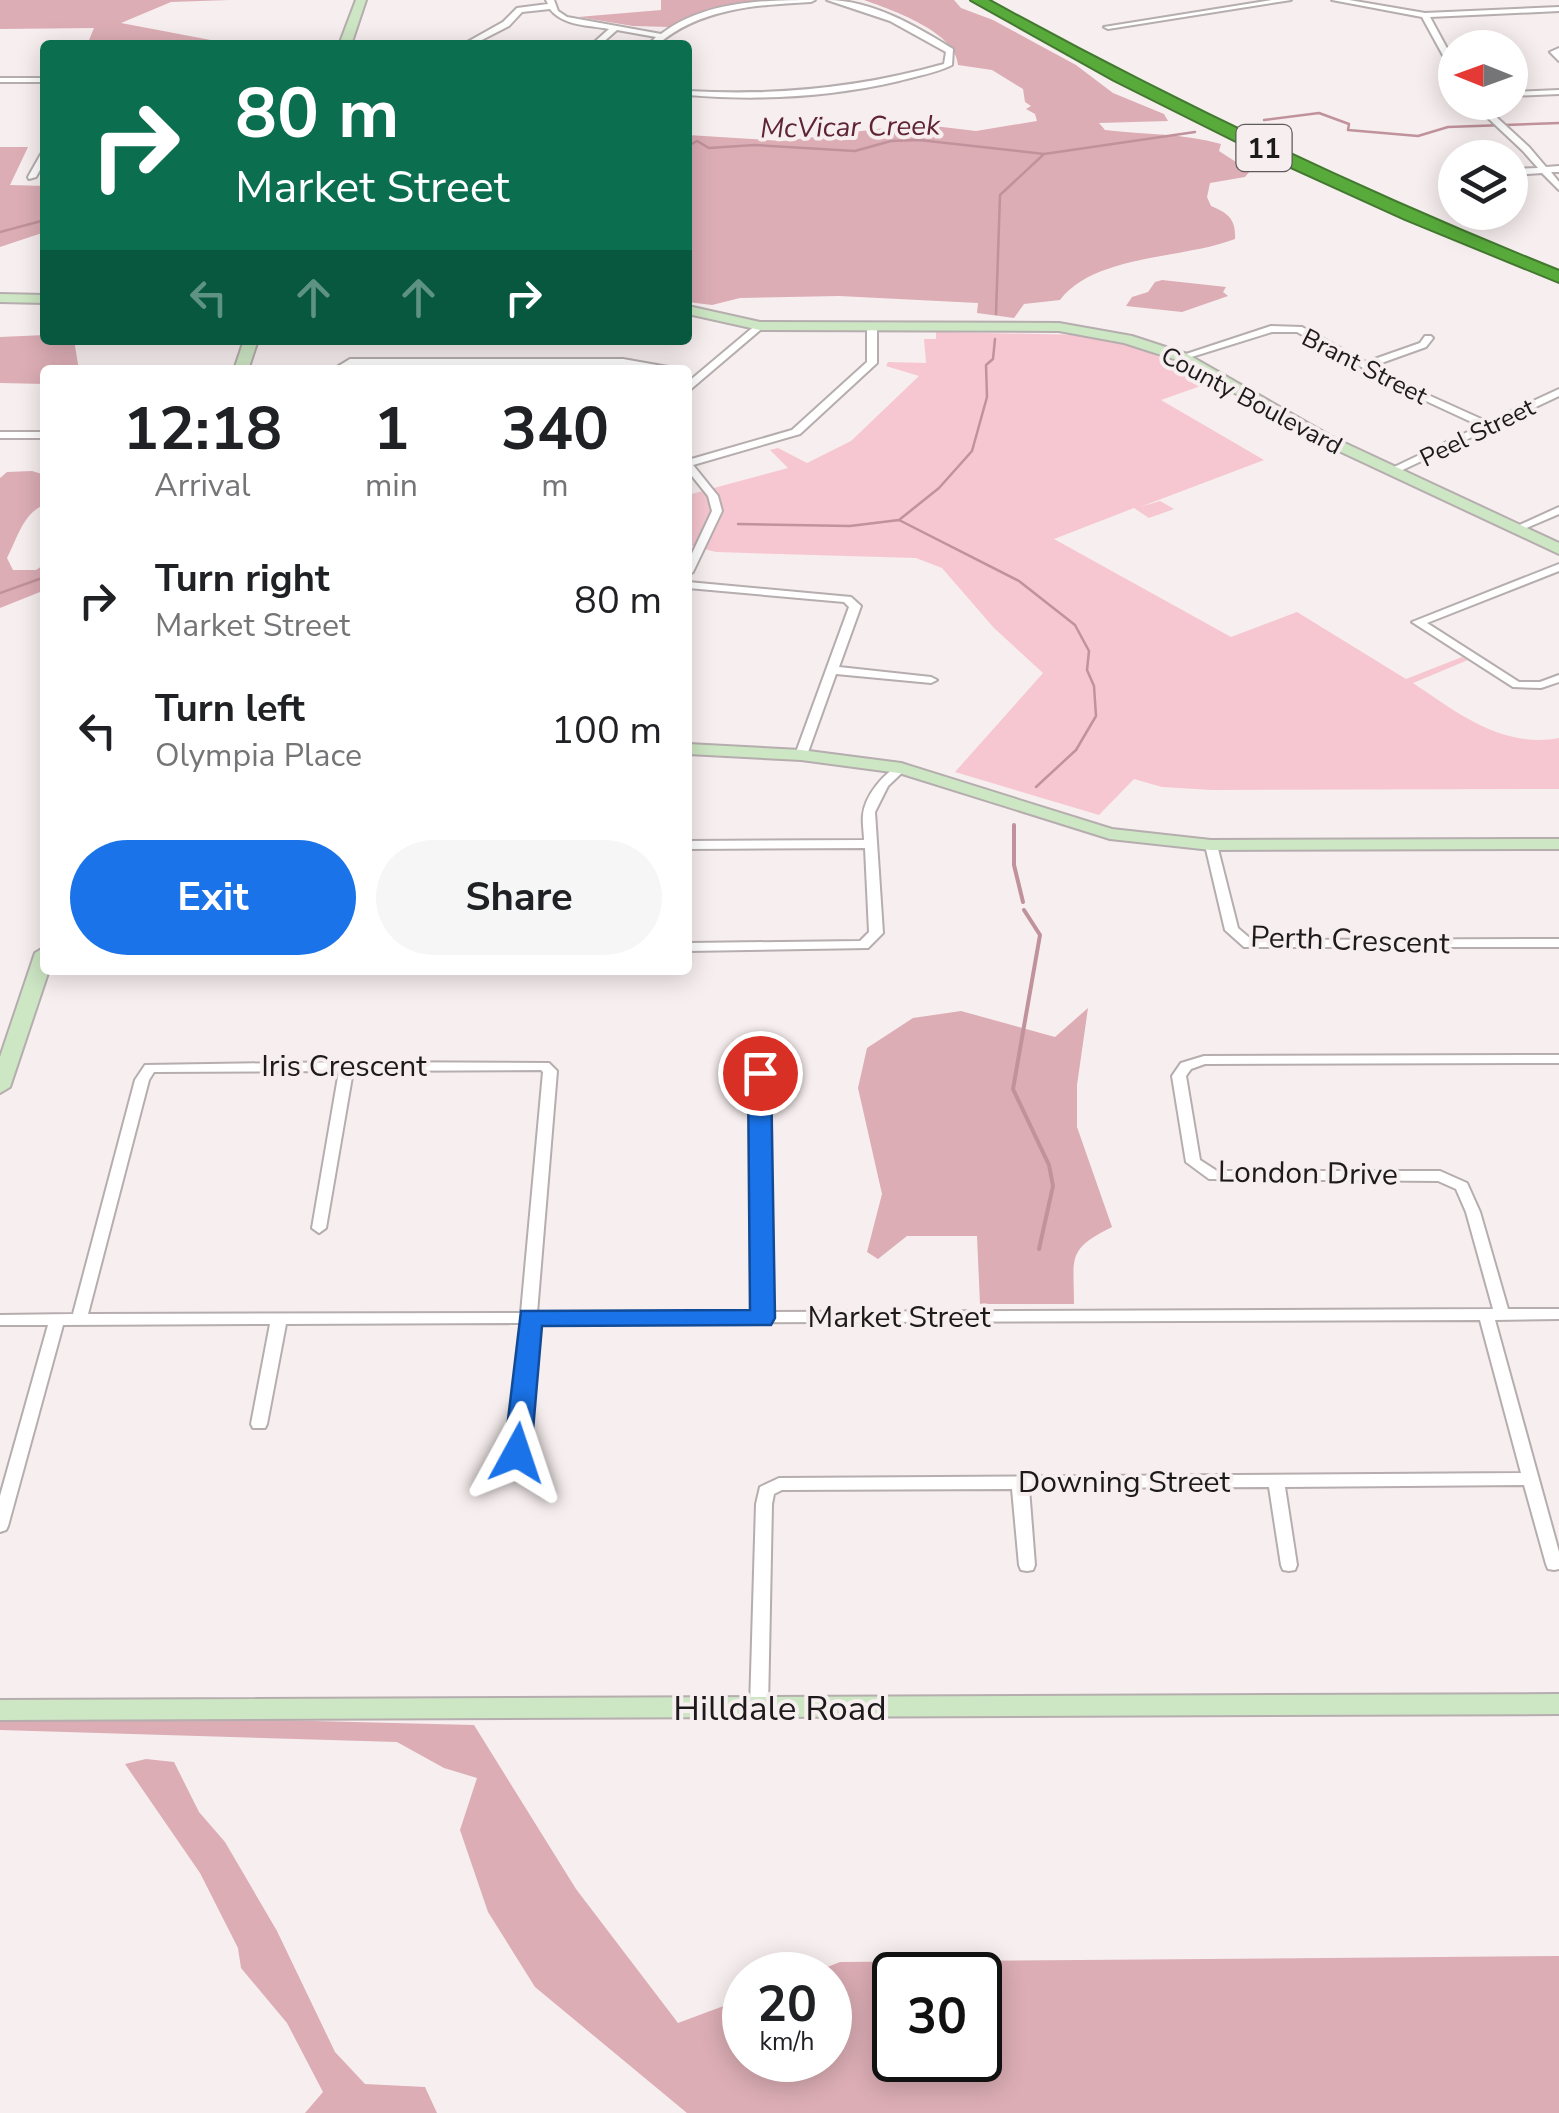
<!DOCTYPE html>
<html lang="en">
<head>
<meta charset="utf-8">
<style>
	:root { --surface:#fff; --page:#f6f6f6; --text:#202124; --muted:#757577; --accent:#1a73e8 }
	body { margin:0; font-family:"Nunito Sans",sans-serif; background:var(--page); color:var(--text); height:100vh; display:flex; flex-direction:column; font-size:38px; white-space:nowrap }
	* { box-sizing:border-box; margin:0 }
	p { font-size:32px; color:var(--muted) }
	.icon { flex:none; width:55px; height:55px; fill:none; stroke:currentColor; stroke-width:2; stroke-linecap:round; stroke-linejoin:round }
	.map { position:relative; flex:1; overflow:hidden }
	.side { position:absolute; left:40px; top:365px; width:652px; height:610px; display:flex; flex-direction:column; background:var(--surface); border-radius:10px; box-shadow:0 5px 25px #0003 }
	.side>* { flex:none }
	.guide { position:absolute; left:40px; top:40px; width:652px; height:305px; border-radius:10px; box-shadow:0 5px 25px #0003; background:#0b6e4f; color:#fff; overflow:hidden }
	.needle { width:65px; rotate:271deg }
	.fabs { position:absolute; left:1438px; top:30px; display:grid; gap:20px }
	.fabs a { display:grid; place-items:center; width:90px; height:90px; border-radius:50%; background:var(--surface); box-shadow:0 5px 25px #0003; font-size:50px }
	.speed { position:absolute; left:722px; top:1952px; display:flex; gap:20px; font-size:50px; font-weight:700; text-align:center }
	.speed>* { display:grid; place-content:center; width:130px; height:130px; border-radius:50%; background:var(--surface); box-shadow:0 5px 25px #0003; line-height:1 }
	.speed small { font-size:25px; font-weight:400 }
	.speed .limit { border:5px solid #111; border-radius:15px; background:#fff; color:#111 }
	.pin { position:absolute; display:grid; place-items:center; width:85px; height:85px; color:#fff; margin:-42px; border:5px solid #fff; border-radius:50%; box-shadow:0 2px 10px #0007 }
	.me { position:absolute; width:110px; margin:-55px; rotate:5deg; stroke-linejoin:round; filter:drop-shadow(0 0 8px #0008) }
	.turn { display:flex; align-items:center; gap:35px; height:210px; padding:0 30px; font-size:45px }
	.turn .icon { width:130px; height:130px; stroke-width:2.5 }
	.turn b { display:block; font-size:70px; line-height:85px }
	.lanes { display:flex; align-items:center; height:95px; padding:0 30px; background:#0003; justify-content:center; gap:50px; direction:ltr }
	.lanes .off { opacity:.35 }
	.eta { display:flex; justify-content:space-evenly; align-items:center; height:170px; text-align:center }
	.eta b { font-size:60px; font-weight:700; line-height:70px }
	.action { display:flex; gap:20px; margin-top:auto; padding:20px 30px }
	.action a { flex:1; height:115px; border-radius:60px; background:var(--accent); color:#fff; font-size:40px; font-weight:700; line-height:115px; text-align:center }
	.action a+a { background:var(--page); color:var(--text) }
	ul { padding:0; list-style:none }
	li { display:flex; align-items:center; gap:30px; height:130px; padding:0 30px }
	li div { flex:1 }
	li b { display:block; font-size:38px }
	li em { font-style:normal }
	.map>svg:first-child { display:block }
	.green { fill:#f6c7d0 }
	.forest { fill:#dcadb5; fill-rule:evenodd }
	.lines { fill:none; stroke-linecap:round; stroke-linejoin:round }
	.stream-far1 { stroke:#c0929b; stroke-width:2.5 }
	.stream { stroke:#c0929b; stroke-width:4 }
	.street-casing { stroke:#b5adae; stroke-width:4 }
	.secondary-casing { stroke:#b5adae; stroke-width:4 }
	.highway-casing { stroke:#437830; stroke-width:4 }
	.street { fill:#fff; fill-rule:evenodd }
	.secondary { fill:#cde6c4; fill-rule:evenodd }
	.highway { fill:#58ab3b; fill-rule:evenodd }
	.route { fill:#1a73e8; stroke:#114b97; stroke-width:2.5 }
	.labels { text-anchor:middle; stroke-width:8; stroke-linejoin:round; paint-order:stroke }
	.far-street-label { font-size:25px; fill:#1d1a1b; stroke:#f7eeef }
	.far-water-label { font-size:28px; font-style:italic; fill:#5e2433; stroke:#f7eeef }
	.shield { fill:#f7eeef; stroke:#5e5a5b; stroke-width:2.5 }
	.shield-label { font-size:28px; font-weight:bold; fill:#1d1a1b }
	.street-label { font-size:30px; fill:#1d1a1b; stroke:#f7eeef }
	.near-street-label { font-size:35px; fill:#1d1a1b; stroke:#f7eeef }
</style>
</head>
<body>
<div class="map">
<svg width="1559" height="2113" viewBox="0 0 1559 2113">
	<rect width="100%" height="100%" fill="#f7eeef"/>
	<path class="green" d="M936 332 1087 335 1144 349 1209 383 1161 400 1264 460 1140 507 1160 501 1174 509 1149 518 1134 508 1054 539 1231 637 1297 612 1406 679 1462 657 1468 660 1413 683C1456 712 1503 749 1559 738V789L1212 790 1162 787 1134 779 1099 815 955 772 1043 673 994 628 942 568 916 558 716 552 688 545V495L788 468 770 450 778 448 807 463 851 441 919 376 886 366 888 362 926 363 924 339H936Z"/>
	<path class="forest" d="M0 0H229L171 2 121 23 216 41 215 45H87L94 28 0 29Z
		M661 0H760L670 27 633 26 578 17 661 10Z
		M864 0H954L961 8 993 20 1076 65 1113 93 1164 114 1168 121 1099 123 1105 130C1145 135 1183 133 1221 144L1219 151 1250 171 1245 177 1210 183 1207 197 1211 206C1228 213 1236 219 1235 239 1184 259 1095 254 1060 300L1024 304 1014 318 977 313 978 303 839 296 740 298 712 305 688 302V135L783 141 917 124 976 131 1037 121 1035 114 1026 109 1031 106 1025 102 1023 89 992 70 958 65C956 32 892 10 864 0Z
		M0 147H28L10 185 45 186V232L0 247Z
		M1162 280 1226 287 1223 292 1228 296 1182 312 1126 306 1132 297 1148 292 1155 282Z
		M45 335V340H74L79 370H45V384L0 383V337Z
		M32 471 45 475V505C24 511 17 539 7 558L13 570H36L45 564V590L0 608V478L7 472Z
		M1088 1008 1077 1085V1127L1112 1227C1066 1250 1074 1257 1074 1304H980L977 1236H907L878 1259 867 1252 882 1194 858 1088 867 1048 913 1018 961 1011 1055 1037Z
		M0 1713 474 1725 576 1889 678 2023 745 1998V2060H830V1975H807L840 1962 1559 1956V2113H687L535 1987 488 1912 460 1830 477 1778 444 1768 397 1742 0 1730ZM895 1975H980V2060H895Z
		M146 1759 174 1762 199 1812 225 1842 277 1931 335 2052 365 2084 425 2087 437 2113H305L323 2092 287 2023 241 1968 238 1948 200 1873 125 1764Z"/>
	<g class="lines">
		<path class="stream-far1" d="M1264 120 1319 113 1349 124 1348 130 1418 136 1448 127 1559 123
			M688 146 697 141 709 148 755 145 855 151 891 141 919 140 1044 154 1195 132
			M0 232 45 220
			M996 314 1000 195 1044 154
			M899 520 939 488 972 451 987 397 986 365 993 359 995 339
			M738 524 850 526 899 520 1019 581 1075 625 1089 651 1087 670 1094 686 1096 716 1076 750 1036 787
			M0 593 45 577"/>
		<path class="stream" d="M1014 825V865L1023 902
			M1024 910 1040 935 1013 1089 1049 1165 1053 1186 1039 1249"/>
		<g class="street-casing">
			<path id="street" d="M546 0H554L558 11 567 17 661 34C704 1 763 0 815 0L811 2C756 5 700 8 657 45H648L656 37 617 30 600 45H591L609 29C588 25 563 26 550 9L522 12 509 26 472 45H462L503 22 517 8 548 4Z
				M827 0C872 0 916 26 953 49L952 65C936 73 917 76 899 81 830 97 759 101 688 95V91C776 96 859 88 944 64L946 52 890 21Z
				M1272 0H1291L1108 29 1104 27Z
				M1332 0H1349L1425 13 1559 7V11L1430 17 1455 63V72L1451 70 1422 17Z
				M1559 48V61L1550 52Z
				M0 78H45V82H0Z
				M1559 90V94L1510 96V92Z
				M1471 102H1480L1529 147 1546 167 1559 166V172H1551L1559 182V190L1542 173 1510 175V169L1538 168 1523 151Z
				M45 151V161L36 177 29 179 28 177 41 154Z
				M872 323 877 326V363L800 434 693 465 718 496 722 511 693 572 688 575V562L712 511 708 496 688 471V460L792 430 867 362V326Z
				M757 324 765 326 691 389 688 390V382Z
				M1271 326 1302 327 1366 362 1420 343 1425 336H1431L1433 338 1426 347 1373 366 1417 390 1488 422 1559 389V396L1394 474 1389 471 1390 469 1480 426 1411 394 1297 332H1272L1185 359 1177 357Z
				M350 359H623L668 367 673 370H652L623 365H352L344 370H332Z
				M0 432H45V438H0Z
				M1559 507V514L1524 529H1516L1515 527Z
				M1559 564V571L1427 623 1519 682H1540L1559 675V682L1541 688 1513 687 1412 622Z
				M688 582 851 597 861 606 839 667 931 677 937 680 931 683 836 674 807 755 805 758H797L795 755 849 607 844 602 688 588Z
				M901 764 907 768 888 786 875 812 883 933 868 948 688 951V943L860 941 869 932 865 848 688 849V841L864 840C864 832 862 823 863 815 865 795 884 773 901 764Z
				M1211 841 1217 845 1238 928 1252 940 1559 939V947H1244L1225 930 1205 845Z
				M1559 1055V1063L1205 1064 1191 1069 1186 1076 1200 1160 1217 1171H1440L1467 1183 1480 1212 1508 1309H1559V1319L1495 1320 1559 1552V1569L1554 1570 1548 1569 1546 1564 1524 1485 1285 1487 1297 1565 1295 1570 1289 1571 1283 1570 1281 1565 1269 1487 1029 1488 1035 1565 1033 1570 1027 1571 1021 1570 1019 1565 1012 1489 782 1490 774 1494 772 1504 768 1708 765 1713 759 1715 753 1713 750 1708 756 1504 760 1487 779 1478 1521 1473 1480 1320 536 1323 525 1453 523 1457 517 1459 511 1457 509 1453 521 1323 286 1324 267 1424 265 1428H253L251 1424 270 1324 63 1325 8 1526 6 1530 0 1532V1496L48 1325H0V1315L73 1314 135 1080 145 1065 347 1062 549 1063 557 1071 537 1313 754 1312 752 1073 759 1069 766 1073 770 1312 1493 1309 1466 1212 1456 1189 1438 1181 1209 1179 1186 1162 1172 1076 1181 1063 1204 1056ZM541 1070 543 1072 521 1313 88 1314 149 1080 154 1072 339 1071 312 1228 319 1233 326 1228 353 1071Z"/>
		</g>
		<g class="secondary-casing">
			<path id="secondary" d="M356 0H366L351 45H339Z
				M0 294 45 295V303L0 302Z
				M688 306 760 322 1059 323 1132 336 1187 354 1334 438 1559 543V554L1324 444 1177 360 1124 343 1059 331 760 330 688 314Z
				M244 340H258L248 370H234Z
				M688 744 801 750 901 763 1112 829 1211 840 1559 839V849L1211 850 1110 839 899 773 801 760 688 754Z
				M45 947V970H49L10 1087 0 1093V1057L35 953Z
				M1559 1694V1714L0 1720V1700Z"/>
		</g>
		<g class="highway-casing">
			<path id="highway" d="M971 0H988C1173 102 1363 192 1559 271V282L1405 219 1258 152 1114 80Z"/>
		</g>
		<use href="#street" class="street"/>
		<use href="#secondary" class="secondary"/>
		<use href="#highway" class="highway"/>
	</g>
	<path class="route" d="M760 1065 771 1073 775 1318 771 1325 542 1326 531 1453 527 1460H508L504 1453 521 1311 750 1310 748 1073Z"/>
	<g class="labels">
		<g class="far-street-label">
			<text transform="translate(1365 366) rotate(27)" y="9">Brant Street</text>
			<text transform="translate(1252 400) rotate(28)" y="9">County Boulevard</text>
			<text transform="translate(1477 432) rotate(-26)" y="9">Peel Street</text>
		</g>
		<g class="far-water-label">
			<text transform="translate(850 126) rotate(-1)" y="10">McVicar Creek</text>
		</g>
		<rect class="shield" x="1236.5" y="125" width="55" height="46" rx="8"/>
		<g class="shield-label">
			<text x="1264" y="158">11</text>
		</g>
		<g class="street-label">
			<text transform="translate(1350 940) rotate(2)" y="10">Perth Crescent</text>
			<text x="344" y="1076">Iris Crescent</text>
			<text transform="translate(1308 1173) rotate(1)" y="10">London Drive</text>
			<text x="899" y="1327">Market Street</text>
			<text x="1124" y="1492">Downing Street</text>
		</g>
		<g class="near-street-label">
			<text x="780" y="1720">Hilldale Road</text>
		</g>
	</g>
</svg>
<div class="fabs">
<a><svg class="needle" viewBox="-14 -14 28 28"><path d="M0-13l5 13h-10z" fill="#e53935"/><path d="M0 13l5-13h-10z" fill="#757577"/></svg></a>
<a><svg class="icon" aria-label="layers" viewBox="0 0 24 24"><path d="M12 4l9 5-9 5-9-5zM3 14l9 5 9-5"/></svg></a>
</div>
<div class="speed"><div>20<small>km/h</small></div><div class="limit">30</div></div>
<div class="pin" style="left:760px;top:1073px;background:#d93025"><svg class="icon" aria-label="arrive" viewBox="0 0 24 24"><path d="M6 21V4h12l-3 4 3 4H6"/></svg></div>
<svg class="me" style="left:517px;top:1453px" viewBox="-20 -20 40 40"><path d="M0-17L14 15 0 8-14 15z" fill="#1a73e8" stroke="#fff" stroke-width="4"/></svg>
<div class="guide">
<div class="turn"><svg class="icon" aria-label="right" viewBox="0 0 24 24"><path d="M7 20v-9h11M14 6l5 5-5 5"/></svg><div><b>80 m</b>Market Street</div></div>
<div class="lanes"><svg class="icon off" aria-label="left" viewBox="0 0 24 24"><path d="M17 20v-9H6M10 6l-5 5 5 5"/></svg><svg class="icon off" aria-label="ahead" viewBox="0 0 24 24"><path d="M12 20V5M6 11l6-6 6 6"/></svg><svg class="icon off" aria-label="ahead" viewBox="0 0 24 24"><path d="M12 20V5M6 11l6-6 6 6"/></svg><svg class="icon" aria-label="right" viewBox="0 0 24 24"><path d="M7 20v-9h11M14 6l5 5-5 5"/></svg></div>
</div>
<section class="side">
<div class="eta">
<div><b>12:18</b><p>Arrival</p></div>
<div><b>1</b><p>min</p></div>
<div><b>340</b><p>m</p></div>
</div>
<ul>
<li><svg class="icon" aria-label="right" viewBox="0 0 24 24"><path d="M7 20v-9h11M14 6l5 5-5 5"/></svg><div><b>Turn right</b><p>Market Street</p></div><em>80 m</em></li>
<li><svg class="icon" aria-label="left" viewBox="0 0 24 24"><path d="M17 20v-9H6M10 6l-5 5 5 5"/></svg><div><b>Turn left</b><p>Olympia Place</p></div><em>100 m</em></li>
</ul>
<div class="action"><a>Exit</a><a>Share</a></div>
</section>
</div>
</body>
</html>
